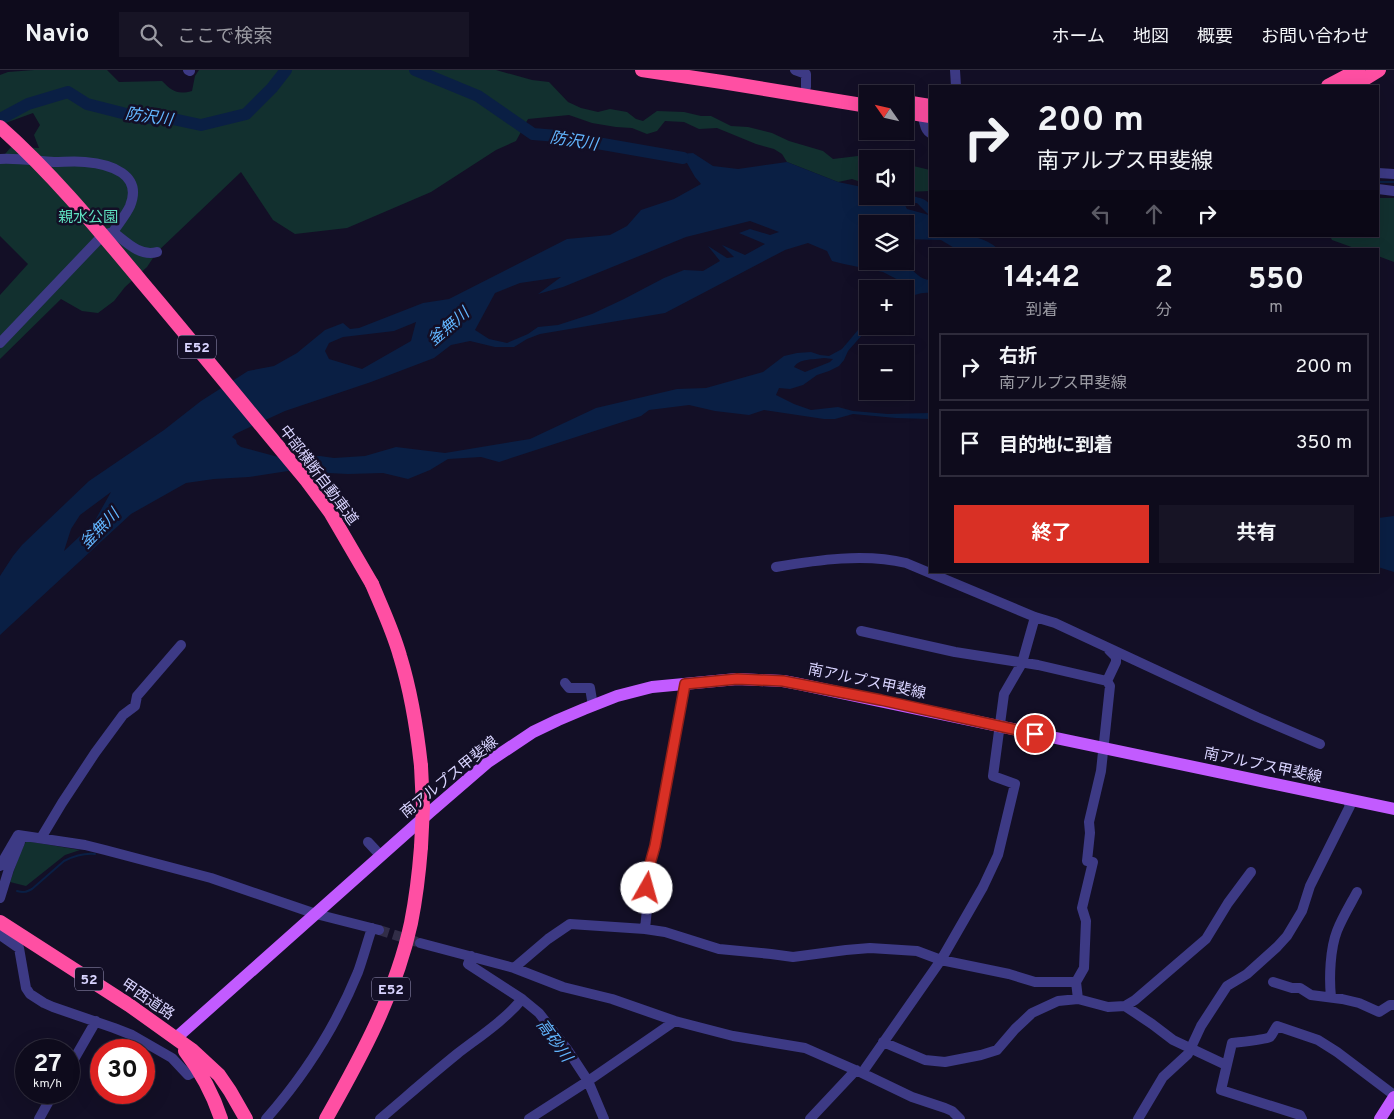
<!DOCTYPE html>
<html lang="ja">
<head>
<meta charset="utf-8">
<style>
	:root { --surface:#0e0b1c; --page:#171425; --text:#f1f3f6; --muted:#9b9ba3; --line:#2e2b3b; --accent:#d93025 }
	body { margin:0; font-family:Overpass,"Noto Sans JP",sans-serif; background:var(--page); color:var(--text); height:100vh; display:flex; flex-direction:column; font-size:19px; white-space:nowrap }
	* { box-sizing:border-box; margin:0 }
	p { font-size:16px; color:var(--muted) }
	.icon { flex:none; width:28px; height:28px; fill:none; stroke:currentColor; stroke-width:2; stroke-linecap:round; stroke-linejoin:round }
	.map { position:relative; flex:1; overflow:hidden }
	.details { position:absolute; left:929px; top:178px; width:450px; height:325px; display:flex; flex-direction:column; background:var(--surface); border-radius:0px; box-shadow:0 5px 20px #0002,0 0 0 1px var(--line) }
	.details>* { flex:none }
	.top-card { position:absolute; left:929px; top:15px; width:450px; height:152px; border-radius:0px; box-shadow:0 5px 20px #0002,0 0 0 1px var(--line); background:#0e0b1c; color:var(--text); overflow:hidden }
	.needle { width:32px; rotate:304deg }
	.buttons { position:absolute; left:859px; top:15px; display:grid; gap:10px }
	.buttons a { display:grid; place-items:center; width:55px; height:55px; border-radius:0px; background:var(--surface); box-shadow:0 5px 20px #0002,0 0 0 1px var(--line); font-size:25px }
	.speed { position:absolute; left:15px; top:969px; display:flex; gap:10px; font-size:25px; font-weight:700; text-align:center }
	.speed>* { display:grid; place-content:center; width:65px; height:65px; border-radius:50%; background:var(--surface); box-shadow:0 5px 20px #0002,0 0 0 1px var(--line); line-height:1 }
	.speed small { font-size:12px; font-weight:400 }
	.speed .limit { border:8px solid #d22; background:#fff; color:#111 }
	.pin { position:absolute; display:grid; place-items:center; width:42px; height:42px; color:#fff; margin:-21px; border:2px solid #fff; border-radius:50%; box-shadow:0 1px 5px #0007 }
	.me { position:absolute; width:55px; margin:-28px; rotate:7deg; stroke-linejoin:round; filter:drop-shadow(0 0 4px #0008) }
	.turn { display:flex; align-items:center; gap:18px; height:105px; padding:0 25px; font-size:22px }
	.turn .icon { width:65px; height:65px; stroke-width:2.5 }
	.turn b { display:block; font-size:35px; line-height:42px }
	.lanes { display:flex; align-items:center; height:48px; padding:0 25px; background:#0003; justify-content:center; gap:25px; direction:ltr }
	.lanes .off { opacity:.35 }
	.eta { display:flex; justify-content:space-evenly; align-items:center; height:85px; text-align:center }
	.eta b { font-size:30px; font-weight:700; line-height:35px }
	.button { display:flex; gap:10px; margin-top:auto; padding:10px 25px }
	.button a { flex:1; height:58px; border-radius:0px; background:var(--accent); color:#fff; font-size:20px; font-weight:700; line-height:58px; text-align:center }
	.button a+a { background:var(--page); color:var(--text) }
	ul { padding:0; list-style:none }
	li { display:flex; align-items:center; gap:15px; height:68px; margin:0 10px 8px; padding:0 15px; border:2px solid var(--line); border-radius:0px }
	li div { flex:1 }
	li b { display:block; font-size:19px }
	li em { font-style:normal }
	header { display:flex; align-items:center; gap:30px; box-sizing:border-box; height:70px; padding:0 25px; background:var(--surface); border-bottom:1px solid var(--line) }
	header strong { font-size:24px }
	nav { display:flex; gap:28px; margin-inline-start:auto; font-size:18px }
	.search { width:350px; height:45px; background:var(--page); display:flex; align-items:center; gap:12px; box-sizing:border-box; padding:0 18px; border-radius:0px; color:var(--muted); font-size:19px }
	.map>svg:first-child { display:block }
	.green { fill:#12302f }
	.water { fill:#0a1f44; fill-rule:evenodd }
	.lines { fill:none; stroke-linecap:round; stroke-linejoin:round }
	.stream { stroke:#0a1f44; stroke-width:2 }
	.river { stroke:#0a1f44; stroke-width:12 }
	.minor-tunnel { stroke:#312d47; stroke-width:10; stroke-dasharray:10 5; stroke-linecap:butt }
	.minor { stroke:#3d3a85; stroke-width:10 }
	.major { stroke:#c25bff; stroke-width:12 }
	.highway { stroke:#ff4fa3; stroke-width:14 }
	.highway-bridge { stroke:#ff4fa3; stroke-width:14 }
	.route-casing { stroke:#8d1f18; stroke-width:12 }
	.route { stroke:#d93025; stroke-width:9 }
	.labels { text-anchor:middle; stroke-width:5; stroke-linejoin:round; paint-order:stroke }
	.shield { fill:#130f26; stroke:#9e99be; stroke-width:1 }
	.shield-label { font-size:14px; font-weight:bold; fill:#d9d4ff }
	.park-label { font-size:15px; fill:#5fe0c0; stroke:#130f26 }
	.street-label { font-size:15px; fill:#d9d4ff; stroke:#130f26 }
	.water-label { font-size:16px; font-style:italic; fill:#62b6ff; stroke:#130f26 }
</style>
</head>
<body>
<header>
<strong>Navio</strong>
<div class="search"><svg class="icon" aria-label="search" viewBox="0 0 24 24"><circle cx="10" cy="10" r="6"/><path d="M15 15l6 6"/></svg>ここで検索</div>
<nav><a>ホーム</a><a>地図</a><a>概要</a><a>お問い合わせ</a></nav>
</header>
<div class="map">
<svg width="1394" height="1049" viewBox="0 0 1394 1049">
	<rect width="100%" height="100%" fill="#130f26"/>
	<path class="green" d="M34 0H107L119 12 162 11C172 21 177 25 192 21L195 6 199 0H496L532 10 549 12 568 32 581 38 598 42 610 39 627 42 636 49 643 51 657 41 684 42 701 46H711L731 56 748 57 772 63 789 71 823 81 833 89 866 85 872 89H868L867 114 852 109 838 112 787 92 782 84 774 79 756 74 717 58 699 59 684 52 665 51 657 61 647 64 632 58 616 57 592 53 569 45 528 49 516 71 496 80 431 122 347 158 295 164 273 150 241 102 157 182 147 197 125 217 114 231 98 243 82 241 61 229 0 289V225L28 194 0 166V90L11 77 39 78 34 65 40 55 33 43 0 55V5L8 2Z
		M905 94 930 100V121L905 122Z
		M1378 128H1394V192L1378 186V179H1357L1332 170 1330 166H1378Z
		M26 771 80 780 65 785 26 816 10 812 19 786Z"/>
	<path class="water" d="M693 83 713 96 738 99 787 92 838 112 867 118 868 126C880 126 923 122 929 134 932 141 930 158 930 166 953 166 980 162 998 179H956L941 170 905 169V154H868L867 172 863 173 862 180 867 183 868 191C880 191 895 189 907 196 915 201 920 210 930 210V223C921 222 913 225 905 230V219H902L906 214 883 202 844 194 832 191 827 181 808 173 785 180 665 243 540 264 527 269 514 277H495L470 271 451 275 434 288 371 312 285 341 235 364 232 367 236 370 237 374 241 377 282 388 320 386 334 388 365 386 396 377 445 383 530 369 596 338 677 319 706 318 763 302 784 286 797 283 811 282 820 285 829 286 842 279 858 260 867 250 868 256H870L848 281 844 290 839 296 829 301 817 305 803 315 790 319 779 318 776 325 794 334 811 340 838 337 853 341 888 344 930 343V349L896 348 853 344 835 349H824L764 340 749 345 715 341 689 335 649 340 641 346 499 392 481 387 448 389 430 400 408 409 383 403 348 404 288 401 249 407 214 409 186 413 131 444 0 565V506L13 486 22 475 89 411 164 360 201 331 248 301 274 296 297 283 325 260 343 253 350 259 359 258 423 233 449 229 567 169 610 165 627 156 641 140 674 129 701 114 695 107 687 93 667 85ZM904 133H917L929 145 907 139ZM750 151 779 162 770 165 750 159 739 163 765 174 745 185 722 175 734 187 727 188 708 176 720 191 703 201 684 200 664 208 624 229 592 244 558 255 538 257 528 264 507 273 489 269 475 260 495 223 520 213 561 207 538 224 563 217 686 167ZM416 252 411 271 362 299 329 289 325 281 329 273 343 267 394 261ZM824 288 833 289 830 292 805 302 794 297C800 288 813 290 824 288ZM111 422 93 454 64 481 71 459 80 445Z
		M1394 446V502L1378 497V448Z"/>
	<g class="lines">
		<path class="stream" d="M1380 112H1394
			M17 821C24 823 26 822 32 819L64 791C74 786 84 783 95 784"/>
		<path class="river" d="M415 0 478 26 533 64 557 66 683 88
			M0 49 28 34 68 22 87 34 142 48H168L201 55 246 44 272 18 286 0"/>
		<path class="minor-tunnel" d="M379 860 420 873"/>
		<path class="minor" d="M188 0 190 1
			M795 0 806 4V17
			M955 0 956 16
			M921 45C926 51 923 59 930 63
			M0 89C18 88 36 91 54 92 64 92 75 91 85 92 110 94 143 104 130 136 126 145 118 154 113 162L103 165 0 273
			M1378 103 1394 104
			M1378 119 1394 121
			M113 162C126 172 140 187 157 182
			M776 497C817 490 865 483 906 493L1035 547 1055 553 1257 647 1320 674
			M861 561 955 582 1038 595 1107 611 1110 616 1101 701 1089 752 1090 763 1087 791
			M1107 611 1116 592V587L1109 580
			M565 613 569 618H590L593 636
			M41 768 62 733 95 683 123 645 135 636 137 626 181 575
			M368 772 381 786
			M1093 792 1082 838 1086 851 1084 898 1076 912 1078 929 1108 937 1125 936 1152 954 1173 970 1226 995
			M0 796 18 765 85 775 105 780 211 808 316 844 379 860
			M0 828 9 799 20 772
			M645 859 648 829 646 808 655 777 685 613
			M0 865 19 878 26 918 30 924 44 933 53 937 114 958 132 965 172 988 188 1005 199 999
			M420 873 514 898 563 917 612 929 675 951 733 966 805 978 862 1003 912 1027 945 1038 952 1041 960 1049
			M471 886 468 894 522 929 539 943 567 979 588 1011 604 1049
			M514 898 548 869 570 854 645 859 665 862 719 879 771 884 793 887 846 880 870 878 917 881 941 890 1009 904 1035 912H1076
			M1273 912 1292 918H1300L1311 925 1342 929 1359 933 1379 942 1390 935H1394
			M1331 927C1329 908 1330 879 1337 861 1342 848 1350 835 1357 822
			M1125 936 1135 930 1206 869 1228 833 1251 802
			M883 972 925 990 945 992 981 985 997 980 1015 959 1032 943 1058 931 1078 929
			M69 998 96 951
			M862 1003 941 890 983 817 998 785 1015 714 993 706 1004 624 1022 593 1035 547
			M39 1049 54 1022
			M266 1049C304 1006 336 956 358 902 363 888 367 873 372 858
			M380 1049C406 1027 431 1005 457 984 479 967 505 950 522 929
			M529 1049 588 1011 675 951
			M810 1049 856 1000
			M1138 1049 1163 1007 1188 984 1201 956 1227 916 1247 904 1277 877 1287 866 1302 841 1310 816 1350 736 1347 729
			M1302 1049 1300 1045 1221 1020 1232 973C1240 972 1265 970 1270 967 1273 964 1274 960 1277 956L1318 970 1337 982 1394 1025"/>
		<path class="major" d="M176 968 430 742 488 692 533 662 558 650 584 639 617 626 652 617 737 609 783 611 799 614 1394 739
			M1380 1049 1394 1027"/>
		<path class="highway" d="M642 0 722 12 868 36
			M1328 16 1358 0
			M1353 16 1379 0
			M905 32 930 36
			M905 42 930 46
			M372 514C382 538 393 561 400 586 411 622 417 659 421 696
			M0 852 129 935 192 980 219 1005 230 1021 246 1049
			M185 981C201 1002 213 1024 221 1049
			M326 1049C361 987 396 923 411 853 416 828 419 803 421 777"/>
		<path class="highway-bridge" d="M0 57C52 103 97 158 141 211 197 277 251 344 307 411L330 442 372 514
			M421 696 423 737 421 777"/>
	</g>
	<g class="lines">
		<g class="route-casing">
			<path id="route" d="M647 818 646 808 655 776 685 614 737 609 783 611 881 630 1035 664"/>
		</g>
		<use href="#route" class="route"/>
	</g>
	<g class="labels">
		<g class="shield">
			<rect x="178" y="265.5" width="38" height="23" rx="4"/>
			<rect x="75" y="897.5" width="28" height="23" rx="4"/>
			<rect x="372" y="907.5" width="38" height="23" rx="4"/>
		</g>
		<g class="shield-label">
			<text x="197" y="282">E52</text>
			<text x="89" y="914">52</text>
			<text x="391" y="924">E52</text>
		</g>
		<g class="park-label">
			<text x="88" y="152">親水公園</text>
		</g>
		<g class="street-label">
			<text transform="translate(319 405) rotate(53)" y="5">中部横断自動車道</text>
			<text transform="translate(867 611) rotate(12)" y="5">南アルプス甲斐線</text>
			<text transform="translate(1263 695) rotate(12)" y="5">南アルプス甲斐線</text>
			<text transform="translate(449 707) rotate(-39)" y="5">南アルプス甲斐線</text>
			<text transform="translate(148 929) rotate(34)" y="5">甲西道路</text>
		</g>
		<g class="water-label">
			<text transform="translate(149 46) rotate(8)" y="6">防沢川</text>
			<text transform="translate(574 70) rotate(9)" y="6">防沢川</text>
			<text transform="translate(448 256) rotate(-41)" y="6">釜無川</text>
			<text transform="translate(99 458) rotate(-46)" y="6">釜無川</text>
			<text transform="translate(555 970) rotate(54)" y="6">高砂川</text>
		</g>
	</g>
</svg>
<div class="buttons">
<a><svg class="needle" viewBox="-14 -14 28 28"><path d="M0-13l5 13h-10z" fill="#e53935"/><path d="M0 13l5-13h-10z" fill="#9b9ba3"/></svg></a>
<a><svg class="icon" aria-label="sound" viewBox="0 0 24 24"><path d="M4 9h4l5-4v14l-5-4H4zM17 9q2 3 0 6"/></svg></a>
<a><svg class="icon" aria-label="layers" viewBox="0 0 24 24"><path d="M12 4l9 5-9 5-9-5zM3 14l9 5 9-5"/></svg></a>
<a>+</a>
<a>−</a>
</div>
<div class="speed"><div>27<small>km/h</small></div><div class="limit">30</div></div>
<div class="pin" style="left:1035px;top:664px;background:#d93025"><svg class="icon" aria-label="arrive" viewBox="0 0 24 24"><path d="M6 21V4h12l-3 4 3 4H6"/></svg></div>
<svg class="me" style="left:647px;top:818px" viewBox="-20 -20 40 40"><circle r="19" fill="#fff"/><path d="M0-13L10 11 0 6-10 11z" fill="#d93025"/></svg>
<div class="top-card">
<div class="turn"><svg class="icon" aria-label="right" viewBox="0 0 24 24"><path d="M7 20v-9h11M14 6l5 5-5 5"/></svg><div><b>200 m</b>南アルプス甲斐線</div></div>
<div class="lanes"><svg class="icon off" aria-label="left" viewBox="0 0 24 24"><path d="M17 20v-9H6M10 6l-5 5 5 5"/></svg><svg class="icon off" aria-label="ahead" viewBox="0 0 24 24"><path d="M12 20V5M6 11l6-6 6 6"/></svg><svg class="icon" aria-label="right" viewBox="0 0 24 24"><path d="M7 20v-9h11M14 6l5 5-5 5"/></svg></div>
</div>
<section class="details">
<div class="eta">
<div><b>14:42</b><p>到着</p></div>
<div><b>2</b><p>分</p></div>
<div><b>550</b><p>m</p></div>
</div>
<ul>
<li><svg class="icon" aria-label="right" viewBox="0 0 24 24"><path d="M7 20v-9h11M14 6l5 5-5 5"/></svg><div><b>右折</b><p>南アルプス甲斐線</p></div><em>200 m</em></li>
<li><svg class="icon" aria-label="arrive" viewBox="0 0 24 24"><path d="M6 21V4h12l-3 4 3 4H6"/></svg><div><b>目的地に到着</b></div><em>350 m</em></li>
</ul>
<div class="button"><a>終了</a><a>共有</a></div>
</section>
</div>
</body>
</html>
